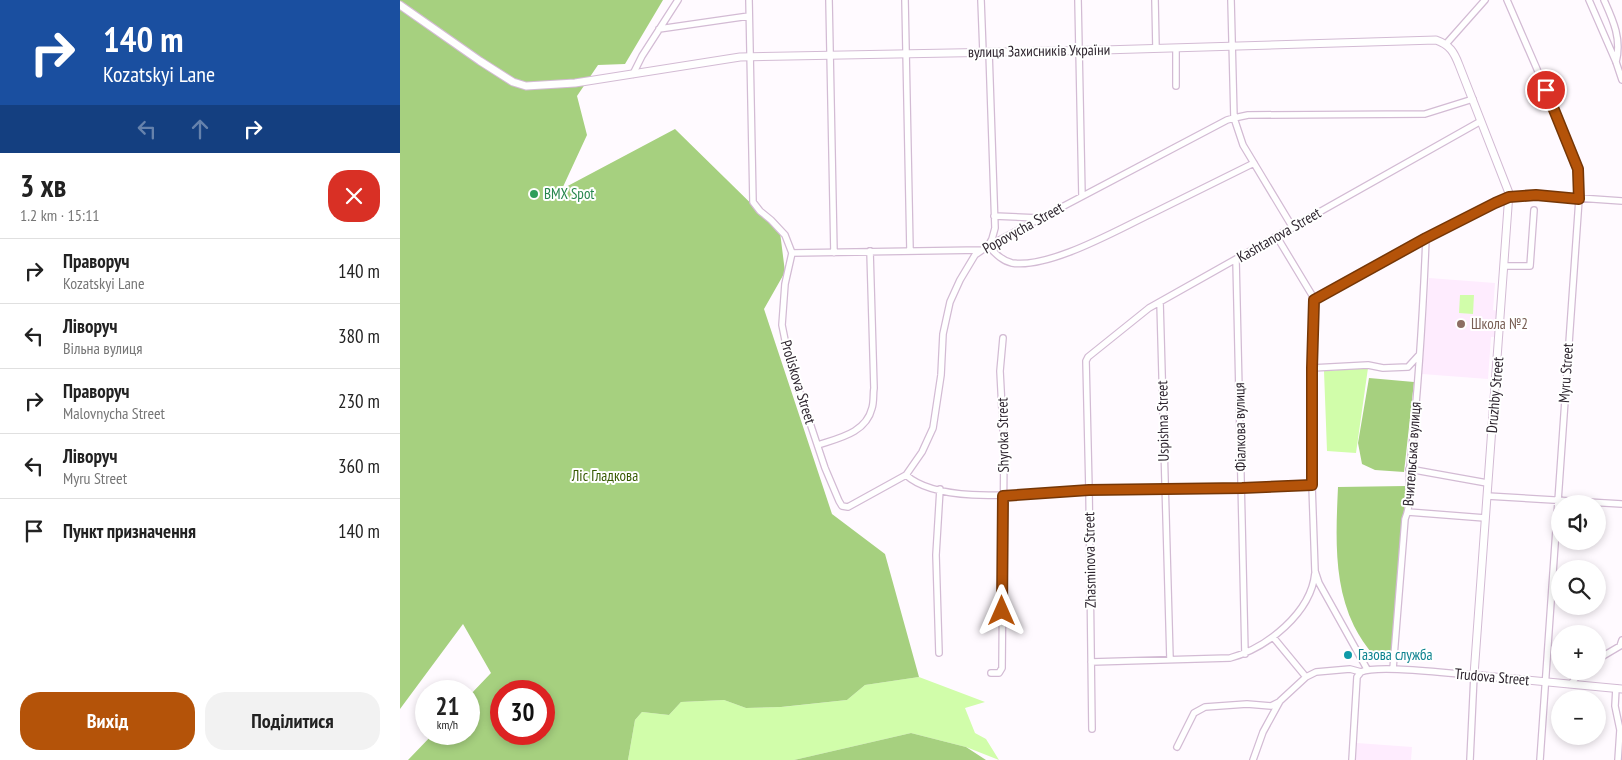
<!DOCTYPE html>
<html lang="uk">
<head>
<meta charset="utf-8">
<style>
	:root { --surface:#fff; --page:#f2f2f2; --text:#222; --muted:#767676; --line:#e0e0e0; --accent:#b45309 }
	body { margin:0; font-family:"PT Sans Narrow",sans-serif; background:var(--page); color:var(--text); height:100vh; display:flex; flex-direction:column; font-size:19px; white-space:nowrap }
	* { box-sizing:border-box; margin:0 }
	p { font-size:16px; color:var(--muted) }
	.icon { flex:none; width:28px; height:28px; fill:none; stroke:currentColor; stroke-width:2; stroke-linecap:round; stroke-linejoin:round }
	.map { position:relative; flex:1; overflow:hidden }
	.drawer { display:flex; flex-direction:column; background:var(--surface); width:400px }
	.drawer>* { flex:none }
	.banner { background:#1a4fa0; color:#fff; overflow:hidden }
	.controls { position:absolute; left:1151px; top:495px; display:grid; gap:10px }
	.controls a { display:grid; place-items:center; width:55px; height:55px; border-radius:50%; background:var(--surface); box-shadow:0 2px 8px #0003; font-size:25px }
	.speed { position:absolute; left:15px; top:680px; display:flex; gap:10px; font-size:25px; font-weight:700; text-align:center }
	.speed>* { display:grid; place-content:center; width:65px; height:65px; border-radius:50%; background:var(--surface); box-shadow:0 2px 8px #0003; line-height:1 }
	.speed small { font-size:12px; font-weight:400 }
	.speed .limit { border:8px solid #d22; background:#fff; color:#111 }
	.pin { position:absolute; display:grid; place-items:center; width:42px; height:42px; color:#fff; margin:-21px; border:2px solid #fff; border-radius:50%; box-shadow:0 1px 5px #0007 }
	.me { position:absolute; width:55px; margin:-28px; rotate:0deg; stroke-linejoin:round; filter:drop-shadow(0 0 4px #0008) }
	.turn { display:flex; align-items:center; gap:18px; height:105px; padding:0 20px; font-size:22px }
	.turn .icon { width:65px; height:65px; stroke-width:2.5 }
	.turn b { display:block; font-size:35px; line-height:42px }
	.lanes { display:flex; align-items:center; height:48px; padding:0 20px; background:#0003; justify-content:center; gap:25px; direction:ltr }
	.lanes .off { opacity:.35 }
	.round { display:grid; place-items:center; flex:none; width:52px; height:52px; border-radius:20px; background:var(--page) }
	.headline { display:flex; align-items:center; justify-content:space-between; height:85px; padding:0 20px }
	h1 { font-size:30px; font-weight:700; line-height:38px }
	.cta { display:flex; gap:10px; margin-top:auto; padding:10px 20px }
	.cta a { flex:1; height:58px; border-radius:20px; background:var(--accent); color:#fff; font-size:20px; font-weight:700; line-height:58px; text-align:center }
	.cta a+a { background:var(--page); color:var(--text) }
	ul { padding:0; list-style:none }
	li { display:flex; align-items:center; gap:15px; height:65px; padding:0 20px; border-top:1px solid var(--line) }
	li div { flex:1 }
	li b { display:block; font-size:19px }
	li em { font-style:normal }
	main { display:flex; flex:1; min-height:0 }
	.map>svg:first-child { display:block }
	.built { fill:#feecfe }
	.green { fill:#d1fdaa }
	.forest { fill:#a6d07f; fill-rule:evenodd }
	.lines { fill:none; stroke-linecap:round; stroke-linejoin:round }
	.minor-casing { stroke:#d3bbd4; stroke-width:8 }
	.tertiary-casing { stroke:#d3bbd4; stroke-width:9 }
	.minor { stroke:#fff; stroke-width:5.5 }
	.tertiary { stroke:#fff; stroke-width:7 }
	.route-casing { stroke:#753606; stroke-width:12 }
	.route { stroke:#b45309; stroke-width:9 }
	.leisure-dot { fill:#2e9e5b; stroke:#fff; stroke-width:2 }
	.education-dot { fill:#8d6e63; stroke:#fff; stroke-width:2 }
	.culture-dot { fill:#0f9aa8; stroke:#fff; stroke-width:2 }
	.labels { text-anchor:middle; stroke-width:4; stroke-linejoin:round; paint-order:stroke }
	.street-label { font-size:15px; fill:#2d242e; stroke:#fff }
	.leisure-label { font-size:15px; fill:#27864d; stroke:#fff; text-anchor:start }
	.education-label { font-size:15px; fill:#785e54; stroke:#fff; text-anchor:start }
	.park-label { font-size:15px; fill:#365900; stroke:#fff }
	.culture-label { font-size:15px; fill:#0d838f; stroke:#fff; text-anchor:start }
</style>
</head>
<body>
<main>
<section class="drawer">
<div class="banner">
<div class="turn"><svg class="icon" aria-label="right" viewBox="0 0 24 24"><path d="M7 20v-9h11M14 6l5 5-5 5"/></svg><div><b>140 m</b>Kozatskyi Lane</div></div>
<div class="lanes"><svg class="icon off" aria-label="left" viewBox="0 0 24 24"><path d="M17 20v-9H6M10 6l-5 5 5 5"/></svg><svg class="icon off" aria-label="ahead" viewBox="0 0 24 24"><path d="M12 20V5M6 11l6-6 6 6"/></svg><svg class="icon" aria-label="right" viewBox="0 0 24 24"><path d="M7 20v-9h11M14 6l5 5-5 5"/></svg></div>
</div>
<div class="headline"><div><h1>3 хв</h1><p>1.2 km · 15:11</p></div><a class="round" style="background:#d93025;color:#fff"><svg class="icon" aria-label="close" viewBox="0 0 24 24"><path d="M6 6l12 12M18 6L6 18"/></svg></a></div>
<ul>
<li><svg class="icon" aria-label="right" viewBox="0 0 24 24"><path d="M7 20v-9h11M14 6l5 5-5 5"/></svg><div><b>Праворуч</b><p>Kozatskyi Lane</p></div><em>140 m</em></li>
<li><svg class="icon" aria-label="left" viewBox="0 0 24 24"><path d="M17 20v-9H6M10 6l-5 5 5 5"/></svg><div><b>Ліворуч</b><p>Вільна вулиця</p></div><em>380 m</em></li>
<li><svg class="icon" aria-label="right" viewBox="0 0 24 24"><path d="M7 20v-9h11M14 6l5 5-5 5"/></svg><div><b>Праворуч</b><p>Malovnycha Street</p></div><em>230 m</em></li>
<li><svg class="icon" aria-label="left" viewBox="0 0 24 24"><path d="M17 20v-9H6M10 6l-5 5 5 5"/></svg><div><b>Ліворуч</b><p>Myru Street</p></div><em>360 m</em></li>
<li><svg class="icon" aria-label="arrive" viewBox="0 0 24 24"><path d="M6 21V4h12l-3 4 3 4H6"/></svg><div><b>Пункт призначення</b></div><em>140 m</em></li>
</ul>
<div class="cta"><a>Вихід</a><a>Поділитися</a></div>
</section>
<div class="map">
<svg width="1222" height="760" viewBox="0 0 1222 760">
	<rect width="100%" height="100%" fill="#fffaff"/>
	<path class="built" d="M1029 278 1095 283 1093 310 1098 311 1096 337H1091L1088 379 1022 374Z
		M957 743 1012 747 1011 760H956Z"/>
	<path class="green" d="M1060 295H1074L1073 314 1059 313Z
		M968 368 956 453 927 451 924 371Z
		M519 677 585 702 565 708 575 733 586 739 599 760 566 747 511 733 394 760H228L235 720 242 712 269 715 281 702 324 700 346 708 382 707 447 700 465 685Z"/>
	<path class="forest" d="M0 0H263L225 64 198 65 177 96 187 135 162 189 275 129 380 232 385 272 364 309 432 514 485 554 519 677 465 685 447 700 381 707 346 708 324 700 281 702 269 715 242 712 235 720 228 760H8L33 734H69V696L91 673 63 624 0 709ZM101 691H144V734H101Z
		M969 378 1014 382 1004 472 975 470 962 464 958 443Z
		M1006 486 992 658 973 655C966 646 959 636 954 626 933 583 936 533 938 487Z
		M511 733 566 747 586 760H394Z"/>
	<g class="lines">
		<g class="minor-casing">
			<path id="minor" d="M349 0 353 202 360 211 371 220 385 235 392 253 385 284 382 325 389 360 425 468 439 501 442 506 448 507 506 475 522 452 533 428 541 375 543 334 550 302 560 280 575 255 588 246 827 120 834 118 831 0
				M429 0 434 253
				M505 0 510 250
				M581 0 583 52
				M678 0 682 196
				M755 0 756 48
				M1107 0 1169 143 1178 169 1179 199 1140 760
				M1189 0 1216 62 1222 80
				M1204 0C1213 20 1222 39 1216 62
				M259 29 349 16
				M1046 44 1085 0
				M776 48V86
				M589 52 595 228 592 239 588 246C595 253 602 261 612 263 649 269 717 230 751 214 785 197 820 180 854 163
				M233 74 242 56 278 0
				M594 216 639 218
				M893 228 843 145 834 118 848 115 1025 114 1073 99
				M877 237 915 300 912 368V485L915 571 919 583 967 669
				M392 253 582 250
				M836 260 845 654
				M1105 266H1130L1134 210
				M915 300 1026 238 1095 203 1109 197 1136 195 1222 201
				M760 302 770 659
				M912 368 968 365 983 368 1008 367 1019 355
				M418 445C439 438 466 433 472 408 474 402 473 394 474 388L470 251
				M1009 469 1087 483
				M506 475C542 508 644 491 691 490 765 488 838 489 912 485
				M1087 496 1222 504
				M1008 512 1085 518
				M873 637 906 677
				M539 653 536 555 540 489
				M1198 659 1220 646 1222 640
				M691 662 830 658C867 648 911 613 915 573
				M993 669 1005 519C1012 503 1008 484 1010 467 1018 391 1023 314 1026 238
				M961 672C978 664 1051 674 1074 675L1070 760
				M591 673H599L602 668 604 447 600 371 603 338
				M1171 684 1181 671
				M1216 688 1215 706 1220 730 1218 760
				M692 729 689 490 686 361 688 357 749 308 1081 121
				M777 747 794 713 805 707 847 704 871 706 879 702
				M853 760 863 732 880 701 906 677 916 672 950 669 961 672
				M952 760 957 677 961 672"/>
		</g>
		<g class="tertiary-casing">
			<path id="tertiary" d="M0 5 80 61 113 82 126 86 175 83 340 57 703 50 1036 40C1050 45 1054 52 1059 65L1109 193 1074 675 1222 689"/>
		</g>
		<use href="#minor" class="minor"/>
		<use href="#tertiary" class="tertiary"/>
	</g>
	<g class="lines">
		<g class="route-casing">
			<path id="route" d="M602 611 603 496 689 490 842 488 912 485V368L914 300 1026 238 1095 203 1109 197 1136 195 1179 199 1178 169 1146 90"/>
		</g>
		<use href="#route" class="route"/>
	</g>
	<circle class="leisure-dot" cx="134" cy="194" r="5"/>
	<circle class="education-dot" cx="1061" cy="324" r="5"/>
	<circle class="culture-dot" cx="948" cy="655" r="5"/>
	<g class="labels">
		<g class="street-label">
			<text transform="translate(639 51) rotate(-1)" y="5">вулиця Захисників України</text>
			<text transform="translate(623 228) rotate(-29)" y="5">Popovycha Street</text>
			<text transform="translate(879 235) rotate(-30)" y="5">Kashtanova Street</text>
			<text transform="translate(1166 373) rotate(-86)" y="5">Myru Street</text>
			<text transform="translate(398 382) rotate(73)" y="5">Proliskova Street</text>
			<text transform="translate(1095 395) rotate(-85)" y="5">Druzhby Street</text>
			<text transform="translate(763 421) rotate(-91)" y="5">Uspishna Street</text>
			<text transform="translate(840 427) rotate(-91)" y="5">Фіалкова вулиця</text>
			<text transform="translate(603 435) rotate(-91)" y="5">Shyroka Street</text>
			<text transform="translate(1012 454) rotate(-86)" y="5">Вчительська вулиця</text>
			<text transform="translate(690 560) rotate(-91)" y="5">Zhasminova Street</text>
			<text transform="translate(1092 677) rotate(5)" y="5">Trudova Street</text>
		</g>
		<g class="leisure-label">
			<text x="144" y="199">BMX Spot</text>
		</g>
		<g class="education-label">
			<text x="1071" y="329">Школа №2</text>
		</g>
		<g class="park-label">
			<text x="205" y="481">Ліс Гладкова</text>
		</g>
		<g class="culture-label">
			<text x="958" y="660">Газова служба</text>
		</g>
	</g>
</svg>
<div class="controls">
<a><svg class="icon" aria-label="sound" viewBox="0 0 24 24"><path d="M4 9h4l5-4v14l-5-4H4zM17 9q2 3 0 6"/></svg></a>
<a><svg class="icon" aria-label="search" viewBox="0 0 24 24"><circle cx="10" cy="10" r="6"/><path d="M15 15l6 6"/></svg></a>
<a>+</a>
<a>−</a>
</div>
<div class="speed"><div>21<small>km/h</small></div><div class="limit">30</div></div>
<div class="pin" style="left:1146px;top:90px;background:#d93025"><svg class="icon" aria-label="arrive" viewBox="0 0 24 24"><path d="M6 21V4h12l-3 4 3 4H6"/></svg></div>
<svg class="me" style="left:602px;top:611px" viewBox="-20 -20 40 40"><path d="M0-17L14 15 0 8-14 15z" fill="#b45309" stroke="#fff" stroke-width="4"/></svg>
</div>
</main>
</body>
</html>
